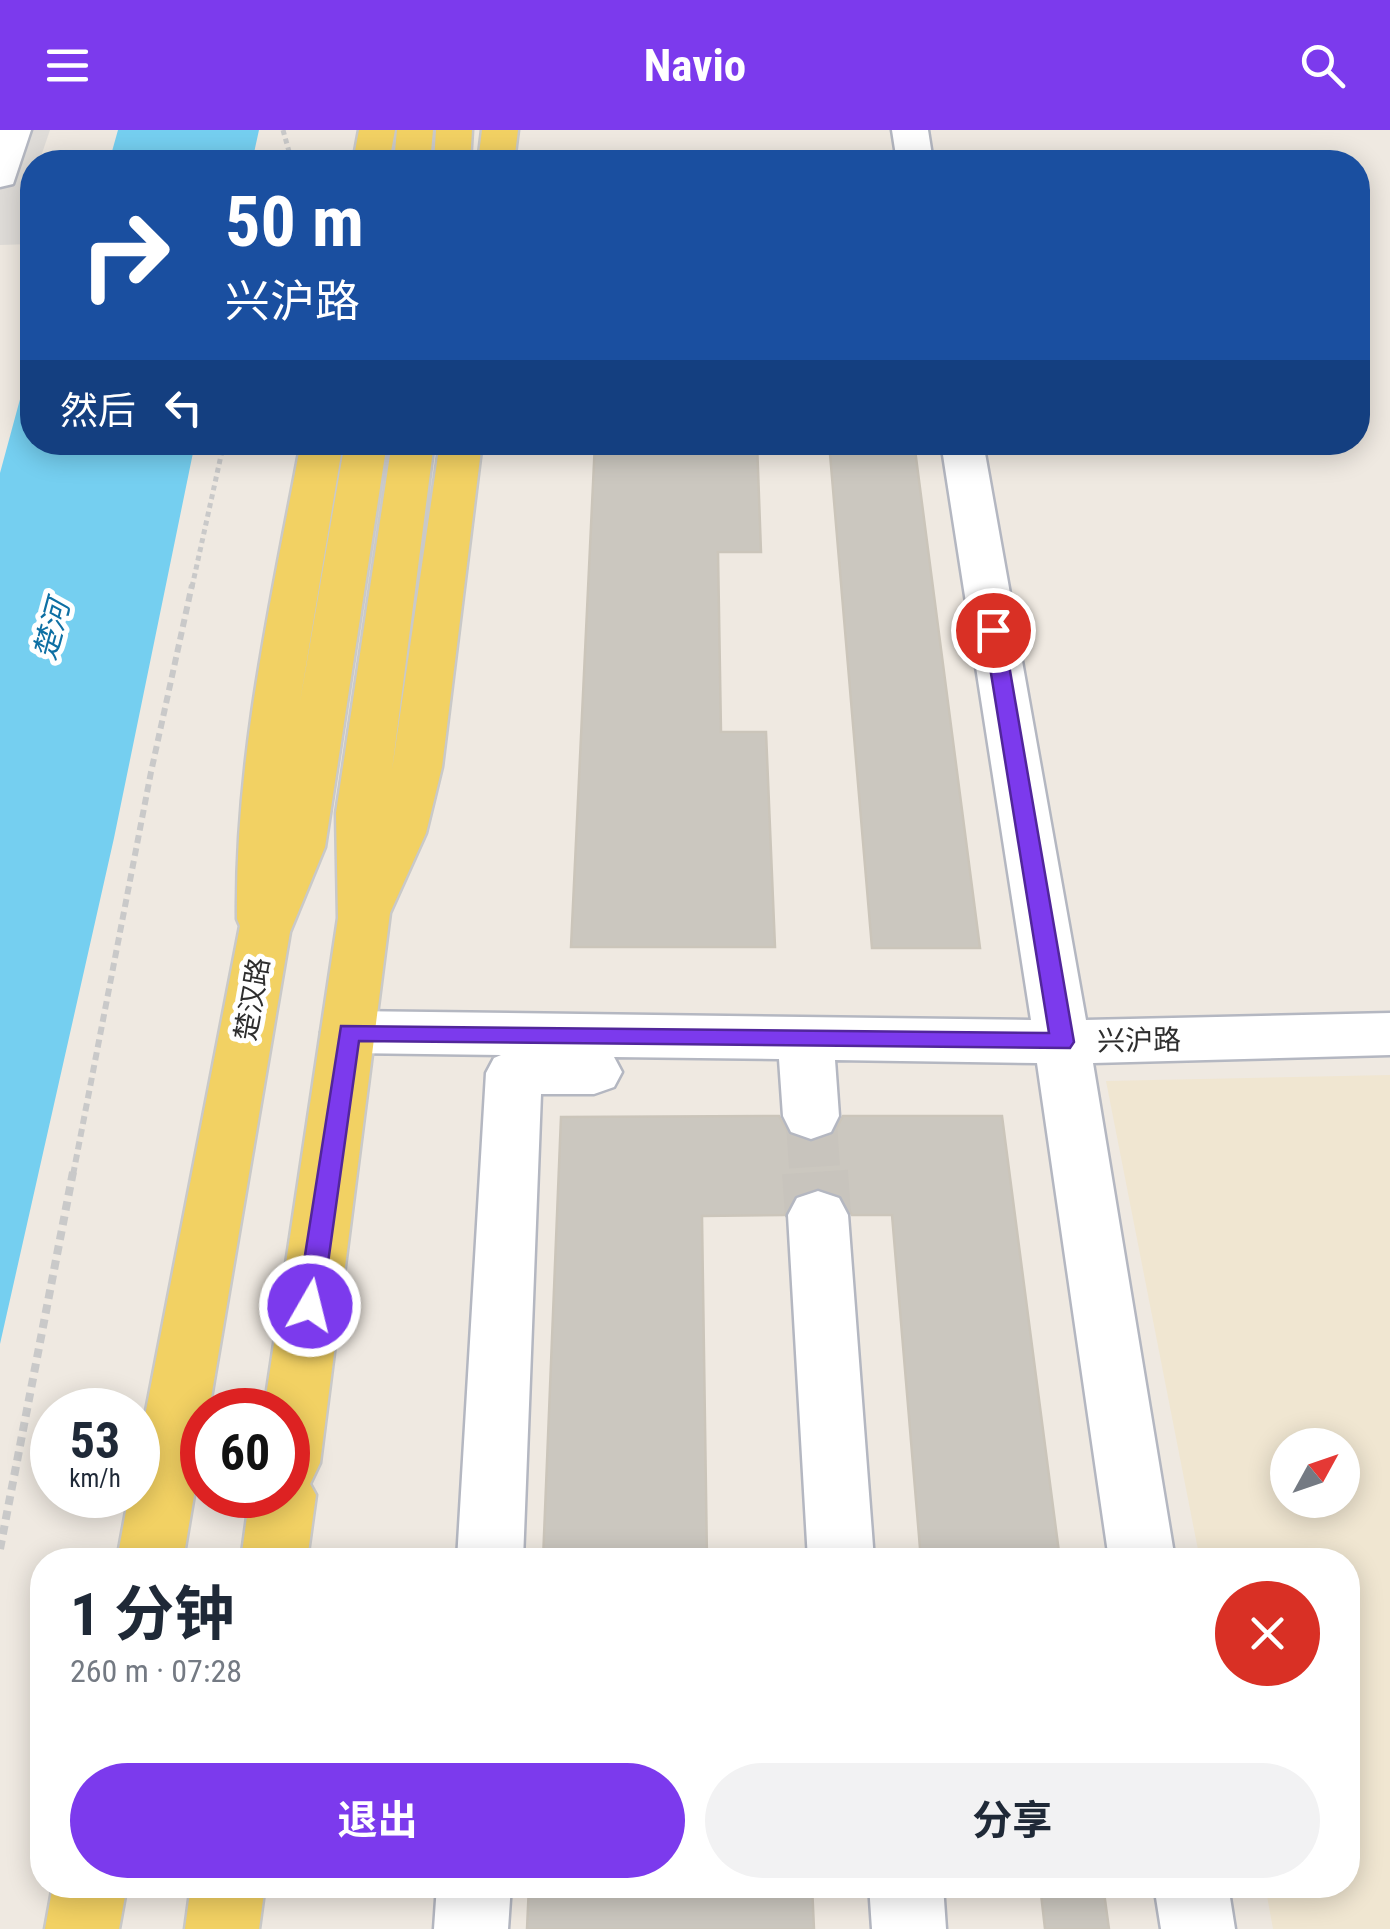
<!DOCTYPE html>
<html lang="zh">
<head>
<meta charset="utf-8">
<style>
	:root { --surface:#fff; --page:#f2f2f3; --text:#1f2937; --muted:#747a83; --accent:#7c3aed }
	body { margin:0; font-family:"Roboto Condensed","Noto Sans SC",sans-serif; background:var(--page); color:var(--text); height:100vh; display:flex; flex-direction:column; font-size:38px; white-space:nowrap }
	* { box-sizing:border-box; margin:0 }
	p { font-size:32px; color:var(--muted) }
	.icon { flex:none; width:55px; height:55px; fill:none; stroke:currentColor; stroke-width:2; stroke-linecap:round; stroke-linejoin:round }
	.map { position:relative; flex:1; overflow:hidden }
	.sheet { position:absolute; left:30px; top:1418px; width:1330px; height:350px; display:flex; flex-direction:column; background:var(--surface); border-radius:40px; box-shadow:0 5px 25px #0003 }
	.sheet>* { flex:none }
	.guide { position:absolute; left:20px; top:20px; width:1350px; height:305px; border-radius:40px; box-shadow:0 5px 25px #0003; background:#1a4fa0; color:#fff; overflow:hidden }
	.needle { width:65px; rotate:50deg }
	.fabs { position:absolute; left:1270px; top:1298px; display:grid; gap:20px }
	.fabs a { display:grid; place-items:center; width:90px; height:90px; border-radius:50%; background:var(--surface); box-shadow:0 5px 25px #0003; font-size:50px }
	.speed { position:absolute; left:30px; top:1258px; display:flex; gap:20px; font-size:50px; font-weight:700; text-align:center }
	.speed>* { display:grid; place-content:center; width:130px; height:130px; border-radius:50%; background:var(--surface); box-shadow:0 5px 25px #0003; line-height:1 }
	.speed small { font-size:25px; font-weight:400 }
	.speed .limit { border:15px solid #d22; background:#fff; color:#111 }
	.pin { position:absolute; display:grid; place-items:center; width:85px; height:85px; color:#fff; margin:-42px; border:5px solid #fff; border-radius:50%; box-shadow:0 2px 10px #0007 }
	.me { position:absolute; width:110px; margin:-55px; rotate:8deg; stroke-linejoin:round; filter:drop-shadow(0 0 8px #0008) }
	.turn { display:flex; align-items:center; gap:35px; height:210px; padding:0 40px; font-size:45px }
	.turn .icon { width:130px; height:130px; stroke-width:2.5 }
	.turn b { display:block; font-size:70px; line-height:85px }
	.then { display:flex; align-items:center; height:95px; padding:0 40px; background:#0003; gap:20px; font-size:38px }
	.round { display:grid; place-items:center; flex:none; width:105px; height:105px; border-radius:52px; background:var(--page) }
	.headline { display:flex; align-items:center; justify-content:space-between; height:170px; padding:0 40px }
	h1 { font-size:60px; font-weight:700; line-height:75px }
	.cta { display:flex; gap:20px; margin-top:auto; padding:20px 40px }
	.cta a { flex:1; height:115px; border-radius:60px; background:var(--accent); color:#fff; font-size:40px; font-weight:700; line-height:115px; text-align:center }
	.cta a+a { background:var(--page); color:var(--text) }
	header { display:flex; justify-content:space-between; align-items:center; height:130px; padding:0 40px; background:var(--accent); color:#fff; font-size:45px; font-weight:700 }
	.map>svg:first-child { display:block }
	.education { fill:#f0e6d1; fill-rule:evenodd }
	.plaza { fill:#dfdcd8 }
	.water { fill:#75cff0 }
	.building { fill:#cbc7bf; stroke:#cbc5ba; stroke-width:2.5 }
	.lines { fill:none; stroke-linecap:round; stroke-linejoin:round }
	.minor-tunnel-far1 { stroke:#c8c4bd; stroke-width:51; stroke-dasharray:51 26; stroke-linecap:butt }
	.minor-tunnel { stroke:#c8c4bd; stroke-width:66; stroke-dasharray:66 32; stroke-linecap:butt }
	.minor-casing { stroke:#b4b7c1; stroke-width:5 }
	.major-casing { stroke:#c9c9c9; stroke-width:5 }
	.path-far2 { stroke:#c9c9c9; stroke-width:5; stroke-dasharray:5 4; stroke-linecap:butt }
	.path-far1 { stroke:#c9c9c9; stroke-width:6; stroke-dasharray:8 5; stroke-linecap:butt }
	.path { stroke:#c9c9c9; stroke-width:8; stroke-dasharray:9 6; stroke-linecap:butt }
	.minor { fill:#fff; fill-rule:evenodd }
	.major { fill:#f2d163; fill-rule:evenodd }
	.route { fill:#7c3aed; stroke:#51269a; stroke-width:2.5 }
	.labels { text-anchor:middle; stroke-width:10; stroke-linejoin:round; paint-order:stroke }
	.street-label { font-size:28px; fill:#2e2e2e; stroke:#fff }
	.water-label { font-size:30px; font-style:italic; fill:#0d6fa3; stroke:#fff }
</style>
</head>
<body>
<header><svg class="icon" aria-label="menu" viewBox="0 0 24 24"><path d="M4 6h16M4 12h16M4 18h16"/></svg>Navio<svg class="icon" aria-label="search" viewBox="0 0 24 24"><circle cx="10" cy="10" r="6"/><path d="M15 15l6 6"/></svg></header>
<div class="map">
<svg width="1390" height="1799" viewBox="0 0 1390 1799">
	<rect width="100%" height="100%" fill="#efe9e1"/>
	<path class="education" d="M1390 945V1799H1273L1265 1755H1348V1430H1200L1106 951ZM1288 1315H1342V1370H1288Z"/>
	<path class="plaza" d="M0 0H50L39 32H32V50L24 76 32 77V114L0 115Z"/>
	<path class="water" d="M118 0H259L252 32H109Z
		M32 225V312L195 313 114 708 0 1214V343Z"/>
	<path class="building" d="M595 312H757L761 422H718L721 602H766L775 817H571Z
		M829 312H914L980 818H872Z
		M779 986 790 1006 812 1013 832 1006 843 986H1002L1060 1430H921L892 1085H852L842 1066 819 1057 796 1064 784 1085 702 1086 707 1430H543L561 987Z
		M529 1755H812L814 1799H527Z
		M1040 1755H1103L1109 1799H1045Z"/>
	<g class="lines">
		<path class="minor-tunnel-far1" d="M811 986 815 1045"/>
		<path class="minor-tunnel" d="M815 1042 818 1085"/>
		<g class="minor-casing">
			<path id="minor" d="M0 0H31L13 54 0 57Z
				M892 0H928L933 32H897Z
				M941 312H983L1086 890 1390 883V925L1093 933 1175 1430H1109L1037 933 835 930 839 986 831 1002 811 1009 791 1002 783 986 779 929 614 927 622 942 614 957 594 964H541L523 1430H457L486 943 494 928 501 925 349 923 330 917 321 902 330 887 349 881 1031 890Z
				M818 1061 839 1068 848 1085 874 1430H808L788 1085 797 1068Z
				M437 1755H511L508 1799H434Z
				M869 1755H943L946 1799H872Z
				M1154 1755H1228L1235 1799H1161Z"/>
		</g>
		<g class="major-casing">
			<path id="major" d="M359 0H395L389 32H353Z
				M397 0H433L430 32H394Z
				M436 0H472L470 32H434Z
				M482 0H518L514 32H478Z
				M301 312H343L300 572 345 312H387L325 717 290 802 209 1280H202V1318L183 1430H117L129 1365H138V1322L240 796 237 789C235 627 271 471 301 312Z
				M392 312H434L392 640 440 312H482L442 637 426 703 390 783 320 1333 310 1354 316 1365 307 1430H241L250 1365H288V1280H264L338 788 336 683Z
				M53 1755H127L119 1799H45Z
				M191 1755H265L259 1799H185Z"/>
		</g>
		<path class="path-far2" d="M283 0 292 32
			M192 457 224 312"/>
		<path class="path-far1" d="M73 1045 151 642 192 455"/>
		<path class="path" d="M0 1419 73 1042"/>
		<use href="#minor" class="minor"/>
		<use href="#major" class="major"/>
	</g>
	<path class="route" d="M993 494 1003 500 1074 912 1070 918 359 911 322 1176 319 1184 310 1187 301 1184 297 1176 341 896 1049 903 984 500Z"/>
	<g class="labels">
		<g class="street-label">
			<text transform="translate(252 869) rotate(-80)" y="10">楚汉路</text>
			<text transform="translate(1139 910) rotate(-1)" y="10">兴沪路</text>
		</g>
		<g class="water-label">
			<text transform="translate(52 500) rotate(-75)" y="10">楚河</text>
		</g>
	</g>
</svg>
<div class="fabs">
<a><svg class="needle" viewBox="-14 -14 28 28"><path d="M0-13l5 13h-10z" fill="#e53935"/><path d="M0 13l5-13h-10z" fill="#747a83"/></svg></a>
</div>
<div class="speed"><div>53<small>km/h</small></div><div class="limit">60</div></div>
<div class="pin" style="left:993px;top:500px;background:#d93025"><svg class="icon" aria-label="arrive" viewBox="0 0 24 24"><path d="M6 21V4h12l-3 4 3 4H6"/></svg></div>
<svg class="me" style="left:310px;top:1176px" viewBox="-20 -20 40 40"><circle r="17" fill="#7c3aed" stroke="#fff" stroke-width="3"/><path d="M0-11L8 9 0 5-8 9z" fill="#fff"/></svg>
<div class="guide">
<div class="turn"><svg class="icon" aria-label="right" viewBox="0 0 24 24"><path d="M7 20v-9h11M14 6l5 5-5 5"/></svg><div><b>50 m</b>兴沪路</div></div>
<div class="then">然后<svg class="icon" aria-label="left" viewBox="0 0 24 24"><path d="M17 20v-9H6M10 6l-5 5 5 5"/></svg></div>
</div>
<section class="sheet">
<div class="headline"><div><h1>1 分钟</h1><p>260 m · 07:28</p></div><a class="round" style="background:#d93025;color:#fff"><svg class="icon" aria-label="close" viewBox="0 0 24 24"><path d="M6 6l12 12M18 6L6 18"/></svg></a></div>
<div class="cta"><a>退出</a><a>分享</a></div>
</section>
</div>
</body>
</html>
